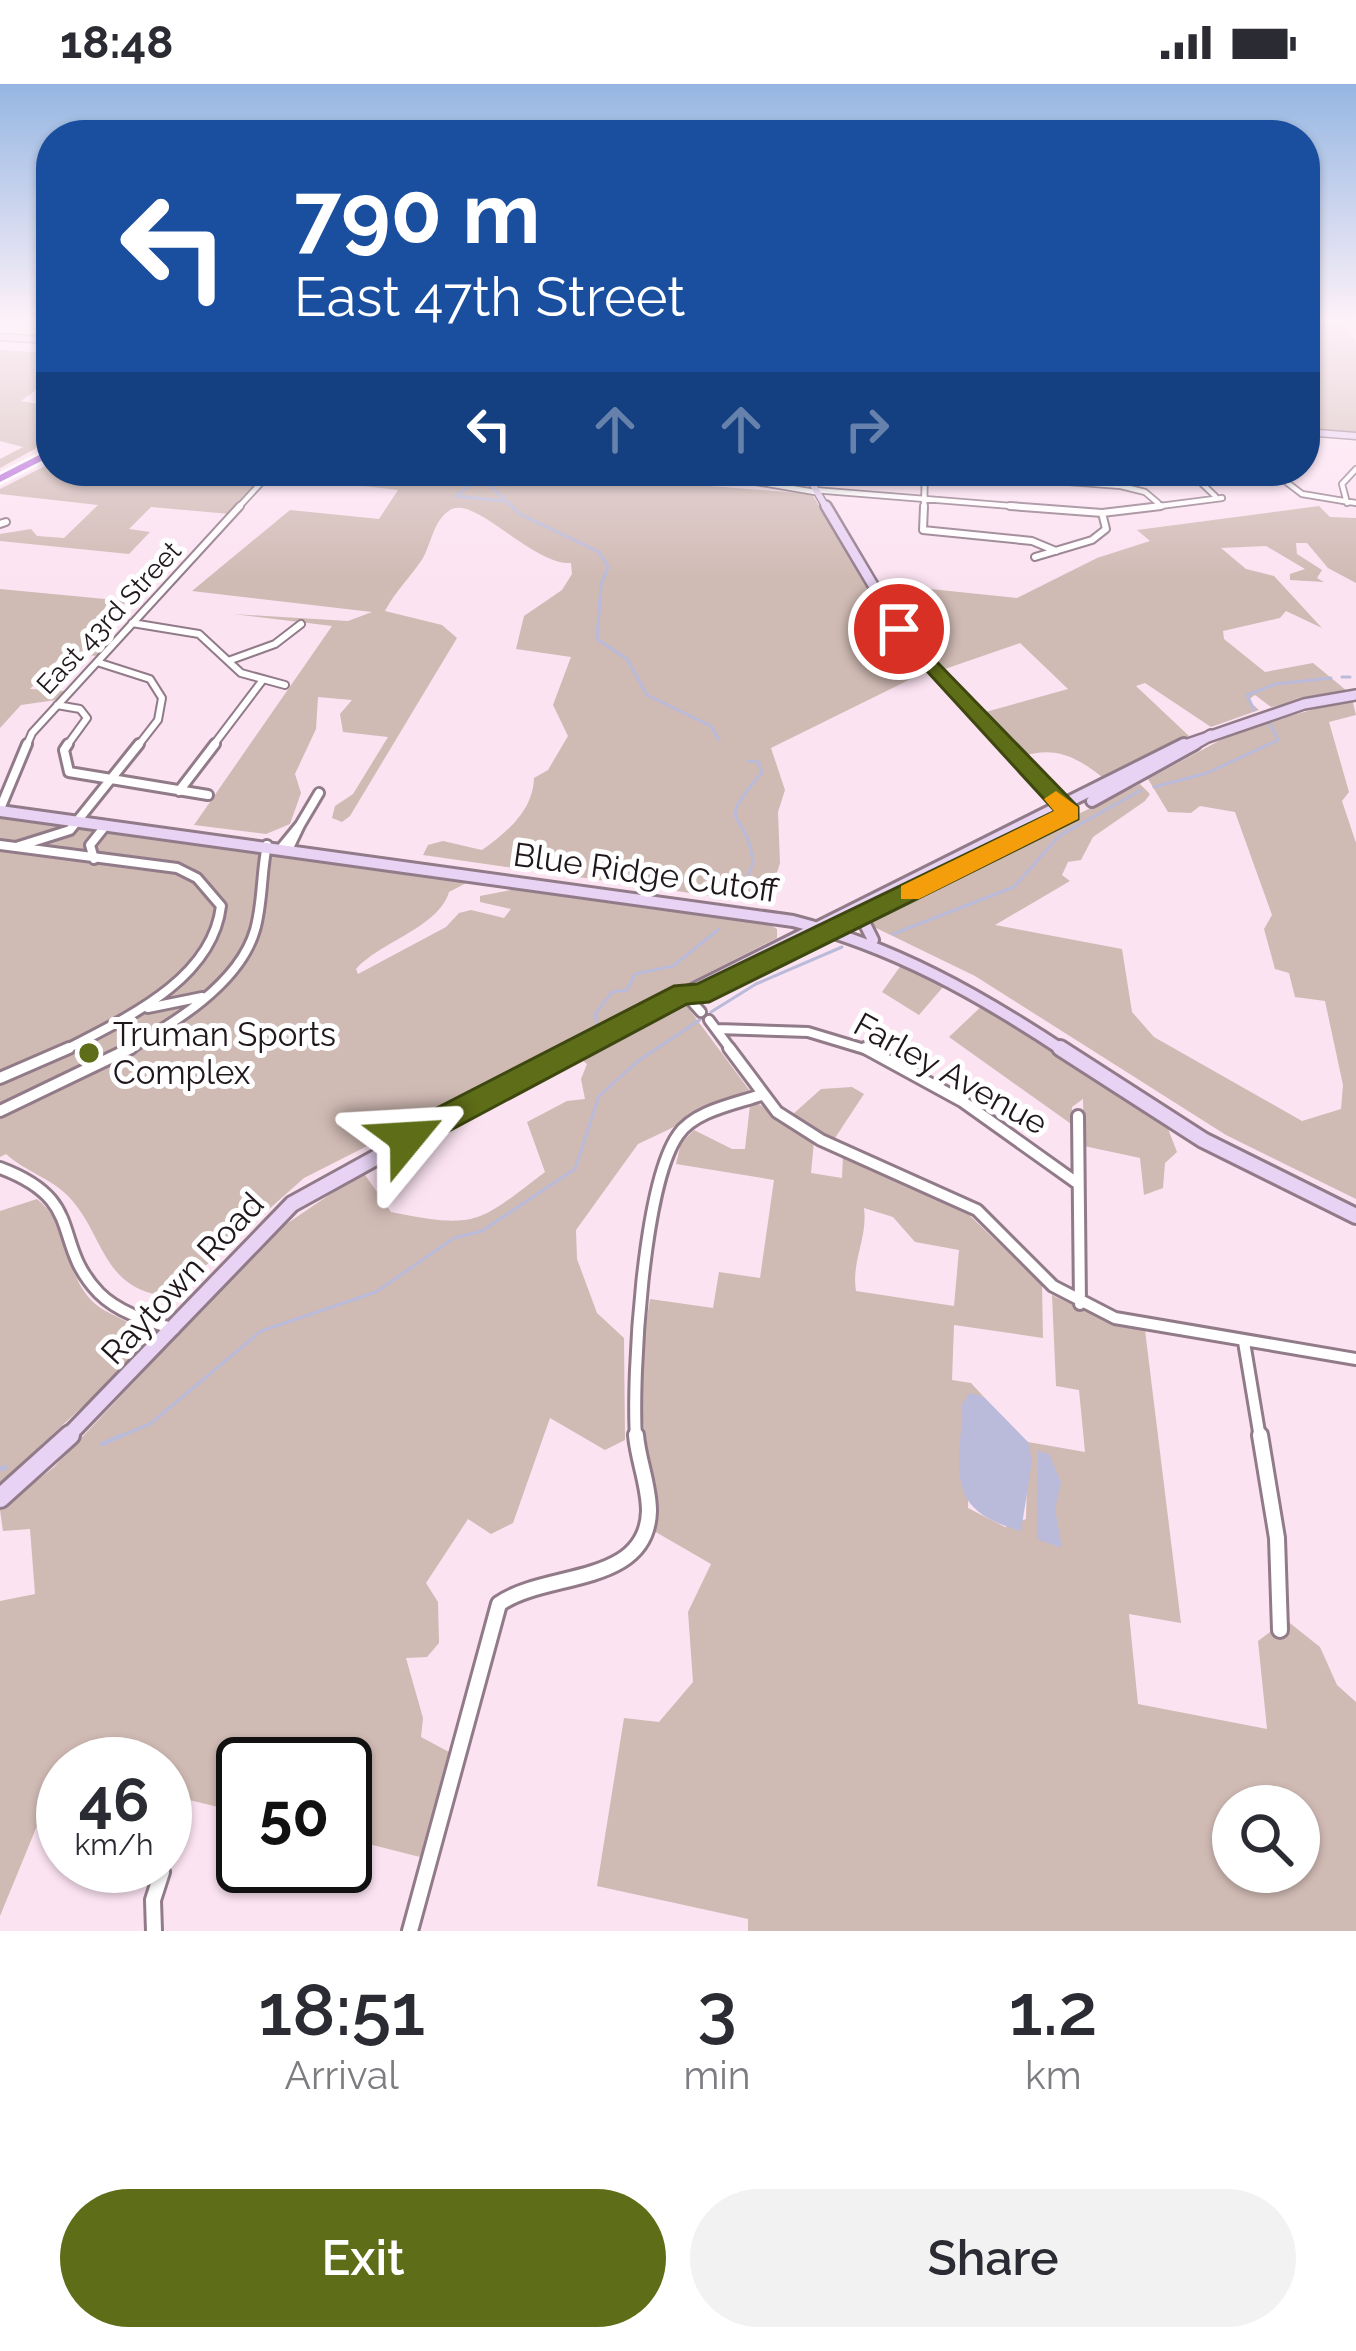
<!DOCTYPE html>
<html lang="en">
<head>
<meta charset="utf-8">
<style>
	:root { --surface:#fff; --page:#f2f2f3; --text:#2b2b33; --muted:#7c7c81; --accent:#5e6d17 }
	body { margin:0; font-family:Raleway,sans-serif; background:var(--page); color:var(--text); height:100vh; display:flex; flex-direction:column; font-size:45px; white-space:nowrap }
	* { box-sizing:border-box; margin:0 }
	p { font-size:39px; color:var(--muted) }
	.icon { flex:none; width:66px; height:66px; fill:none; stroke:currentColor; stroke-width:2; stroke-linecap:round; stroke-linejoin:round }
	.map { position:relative; height:1847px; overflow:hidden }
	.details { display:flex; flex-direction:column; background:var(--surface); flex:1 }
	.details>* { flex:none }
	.banner { position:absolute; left:36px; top:36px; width:1284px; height:366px; border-radius:48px; box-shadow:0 3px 9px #0004; background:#1a4fa0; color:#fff; overflow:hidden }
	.tools { position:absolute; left:1212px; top:1701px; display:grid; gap:24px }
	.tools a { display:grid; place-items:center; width:108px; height:108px; border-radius:50%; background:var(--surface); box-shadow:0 3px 9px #0004; font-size:60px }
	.speed { position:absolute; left:36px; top:1653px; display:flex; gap:24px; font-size:60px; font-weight:700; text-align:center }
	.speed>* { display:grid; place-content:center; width:156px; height:156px; border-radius:50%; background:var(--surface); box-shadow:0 3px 9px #0004; line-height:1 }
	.speed small { font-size:30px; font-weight:400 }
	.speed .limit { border:6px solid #111; border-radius:18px; background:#fff; color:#111 }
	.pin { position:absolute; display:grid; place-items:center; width:102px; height:102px; color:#fff; margin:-51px; border:6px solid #fff; border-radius:50%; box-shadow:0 3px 12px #0007 }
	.me { position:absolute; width:132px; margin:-66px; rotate:63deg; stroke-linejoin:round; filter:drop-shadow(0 0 9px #0008) }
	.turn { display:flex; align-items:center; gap:42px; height:252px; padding:0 60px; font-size:54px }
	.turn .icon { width:156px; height:156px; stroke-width:2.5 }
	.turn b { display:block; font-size:84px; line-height:102px }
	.lanes { display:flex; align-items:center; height:114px; padding:0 60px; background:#0003; justify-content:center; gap:60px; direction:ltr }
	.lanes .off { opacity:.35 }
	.eta { display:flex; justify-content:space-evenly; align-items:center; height:204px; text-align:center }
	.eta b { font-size:72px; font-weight:600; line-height:84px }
	.action { display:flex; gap:24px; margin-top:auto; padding:24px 60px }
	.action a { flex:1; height:138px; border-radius:72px; background:var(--accent); color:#fff; font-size:48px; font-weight:600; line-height:138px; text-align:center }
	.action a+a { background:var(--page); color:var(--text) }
	.status { display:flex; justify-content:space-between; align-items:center; height:84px; padding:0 60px; background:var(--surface); direction:ltr }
	.status svg { height:33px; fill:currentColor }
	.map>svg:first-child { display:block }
	.green { fill:#d0bab4; fill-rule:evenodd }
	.water { fill:#babada }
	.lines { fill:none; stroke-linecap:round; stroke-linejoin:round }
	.stream-far1 { stroke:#babada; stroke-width:3 }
	.stream { stroke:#babada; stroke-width:4.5 }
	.street-far4-casing { stroke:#927b89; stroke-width:8 }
	.street-far3-casing { stroke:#927b89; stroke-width:10 }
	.street-far2-casing { stroke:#927b89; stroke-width:14 }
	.street-far1-casing { stroke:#927b89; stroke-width:16 }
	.street-casing { stroke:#927b89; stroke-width:20 }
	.secondary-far4-casing { stroke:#927b89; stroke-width:9 }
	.secondary-far3-casing { stroke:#927b89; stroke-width:14 }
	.secondary-far2-casing { stroke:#927b89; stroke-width:16 }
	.secondary-far1-casing { stroke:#927b89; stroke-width:20 }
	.secondary-casing { stroke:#927b89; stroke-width:24 }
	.highway-casing { stroke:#fff; stroke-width:6 }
	.street-far4 { stroke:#fff; stroke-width:4.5 }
	.street-far3 { stroke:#fff; stroke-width:6 }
	.street-far2 { stroke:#fff; stroke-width:8 }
	.street-far1 { stroke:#fff; stroke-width:10 }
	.street { stroke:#fff; stroke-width:14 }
	.secondary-far4 { stroke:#e8d3f4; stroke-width:6 }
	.secondary-far3 { stroke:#e8d3f4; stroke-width:9 }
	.secondary-far2 { stroke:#e8d3f4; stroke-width:10 }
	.secondary-far1 { stroke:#e8d3f4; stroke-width:14 }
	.secondary { stroke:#e8d3f4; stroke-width:18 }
	.highway { fill:#b46bd9; fill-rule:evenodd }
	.route { fill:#5e6d17; stroke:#3d470f; stroke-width:3 }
	.slow { fill:#f59e0b }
	.poi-dot { fill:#5e6d17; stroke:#fff; stroke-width:4.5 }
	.labels { text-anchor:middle; stroke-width:10; stroke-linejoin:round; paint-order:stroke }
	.far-street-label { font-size:27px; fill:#20171c; stroke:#fff }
	.street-label { font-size:33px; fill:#20171c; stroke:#fff }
	.poi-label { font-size:33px; fill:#20171c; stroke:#fff; text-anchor:start }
</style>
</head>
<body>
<div class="status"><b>18:48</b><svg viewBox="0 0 49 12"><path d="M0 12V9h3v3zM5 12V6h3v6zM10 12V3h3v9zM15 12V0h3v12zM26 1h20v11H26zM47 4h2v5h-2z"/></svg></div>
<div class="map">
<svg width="1356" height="1847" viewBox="0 0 1356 1847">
	<rect width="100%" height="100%" fill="#fce3f2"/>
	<path class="green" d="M1305 237 1345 241 1356 258V351L1305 347Z
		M0 266 51 269V280L42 287 51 289V295L21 317 51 322V356L0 384V375L23 363 0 357Z
		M51 379V387L114 389 110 394 135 396 145 387H269L230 430 151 423 129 445 150 448 129 470 0 457V450L31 445 37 452 64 454 98 421 0 410V405Z
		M315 387H663L659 398 812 410 892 543 929 586 771 664 785 706 778 728 780 779 767 820 423 771 428 761 443 757 482 766C507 748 533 727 534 694L548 686 568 652 553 621 571 573 516 565 524 532 562 506 572 490 571 479C532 481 474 410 450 426 433 437 432 458 423 474 411 493 396 506 385 527L442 541 457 554 350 732 342 738 332 734 335 722 353 710 388 653 343 648 340 630 352 616 318 613 316 645 295 690 301 709 290 740 266 750 194 741 332 542 233 530 348 537 372 528 192 507 290 426 379 435 398 406 321 397 326 389Z
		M1319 422 1330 433 1356 434V499L1328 484 1307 459H1296L1297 470 1322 486 1317 494 1324 498 1290 496V490L1305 485 1266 462 1221 464 1246 485 1274 492 1322 544 1286 527 1280 534 1223 547 1224 555 1265 588 1313 579 1347 607 1271 623 1255 611 1248 616 1259 626 1211 643 1145 599 1136 602 1189 652 1107 697C1080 675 1058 661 1023 672L982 629 1068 605 1020 559 942 586 884 518 918 512 911 503 1017 514 1097 474 1150 457 1137 446Z
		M0 505 147 519 111 520 85 548 93 551 91 557 110 558 97 572 64 569 30 605 65 607 56 616 21 621 0 644Z
		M1352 615 1356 631 1329 638 1349 708 1342 717 1356 759V1115L1226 1051 975 892 872 842 877 828 1140 700 1150 710 1145 717 1093 753 1081 776 1068 778 1062 791 1070 797 995 841 1122 865 1132 928 1154 953 1302 1037 1341 1025 1343 1001 1325 917 1295 913 1289 889 1275 885 1264 845 1272 831 1235 728 1200 722 1191 729 1168 728 1148 695 1241 645Z
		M0 732 472 796 449 808C439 843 380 858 356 885L358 890 446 843 459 829 471 826 504 834 511 825 480 818V812L516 805 767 839 777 845V854L304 1094 186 1199 154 1210C102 1198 102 1148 69 1113 51 1094 26 1088 6 1070L0 1073Z
		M904 877 949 896 919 931 882 908Z
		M986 918 1167 1042 1177 1068 1165 1079 1163 1104 1144 1111 1140 1074 1084 1062 1083 1015 1072 1023 1074 1042 949 953Z
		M686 921 750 1007 638 1060 576 1146 577 1175 597 1229 624 1254 625 1356 605 1366 550 1334 513 1439 491 1450 468 1435 426 1499 438 1518 439 1559 427 1573 406 1574 423 1634 421 1653 449 1668 420 1773 345 1754V1680H243V1729L181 1714 165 1719V1680H63V1699L55 1698 0 1832V1517L35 1510 30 1445 3 1447 0 1426 54 1383 276 1147 363 1088 391 1128C477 1145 477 1140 545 1088L527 1038 567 1017 585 1015 581 995 587 980 581 975Z
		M852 1003 864 1010 833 1057 792 1031 821 1005Z
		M759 1020 814 1057 811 1089 842 1094 843 1070 961 1123 1042 1201 1043 1254 954 1241 952 1296 971 1299 984 1313 970 1310 968 1424 1005 1443 1026 1435 1028 1358 1085 1368 1079 1306 1056 1302 1052 1211 1115 1241 1145 1246 1181 1539 1129 1530 1138 1620 1267 1645 1258 1557 1286 1536 1320 1563 1337 1601 1356 1618V1847H748V1835L597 1802 624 1634 659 1638 693 1598 688 1528 711 1480 654 1447C661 1408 646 1376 643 1337 639 1295 643 1256 650 1215L713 1224 719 1188 760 1194 774 1096 676 1080 681 1059 694 1046 732 1065H745L750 1021ZM864 1124 893 1133 915 1158 959 1166 954 1222 856 1207C851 1177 868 1154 864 1124ZM1233 1722H1299V1788H1233Z
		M37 1115C71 1142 63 1186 91 1216 107 1233 135 1235 146 1255L133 1276 0 1399V1127Z"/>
	<path class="water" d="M970 1309 984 1313 1028 1358 1032 1377 1021 1447C942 1425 961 1389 962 1320Z
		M1038 1367 1049 1370 1061 1398 1055 1425 1062 1464 1037 1455Z"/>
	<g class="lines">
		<path class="stream-far1" d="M458 387 443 394 469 402 456 412 502 417
			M486 387 481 391 485 397 520 430 599 468 608 483 601 501 597 555 627 575 647 611 711 642 719 656
			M1342 593H1350
			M1254 626 1247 611 1276 600 1331 594
			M1154 703 1207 689 1278 656 1270 640
			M739 814 753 779C746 718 712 749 762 688L758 678 748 677
			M893 850 1014 803 1059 752 1141 706
			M711 928 756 900 842 863
			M597 941 595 930 612 908 627 906 635 890 673 882 719 845
			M116 1354 150 1340 261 1247 376 1208 454 1154 482 1147 575 1085 599 1012 638 977 701 935"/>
		<path class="stream" d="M102 1360 123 1351
			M0 1385 6 1383"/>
		<g class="street-far4-casing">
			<path id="street-far4" d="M923 387 1121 402 1145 408 1158 419
				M1189 387 1215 412
				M1272 387 1302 410 1356 419
				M721 392 815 408
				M814 406 1048 425
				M1347 419 1342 400 1356 385
				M237 425 272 387
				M924 425 925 387
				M1137 425 1222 414"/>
		</g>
		<g class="street-far3-casing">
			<path id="street-far3" d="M924 422 923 446 1032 457 1056 467
				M1010 422 1102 429 1161 422
				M0 440 6 438
				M1035 473 1092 456 1106 445 1102 429
				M132 539 199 550 241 589 285 601
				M228 577 275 560 301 540
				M97 578 150 595 162 614 158 636 137 663
				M57 621 80 625 87 634 66 663
				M26 663 32 649 240 422
				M212 663 262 597"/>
		</g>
		<g class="street-far2-casing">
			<path id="street-far2" d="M68 660 64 666 69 688 208 711
				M179 707 215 660
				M0 725 27 660
				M300 741 319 709
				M0 761 177 784 197 794 221 822C212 897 124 935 63 967
				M16 763 70 746 139 660
				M282 763 300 741 289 764
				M94 775 90 761 106 741
				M684 909 701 928
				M148 924 202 913
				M709 936 732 967
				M717 945 808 948 871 967
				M126 967C172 940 239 901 255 846 263 818 261 789 267 761"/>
		</g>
		<g class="street-far1-casing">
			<path id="street-far1" d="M729 964 777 1028 821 1056 977 1126 1053 1202 1115 1234 1356 1275
				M865 964 962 1017 1077 1099
				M0 994 69 964
				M0 1027 131 964
				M1078 1032 1080 1220
				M0 1084C88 1117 50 1158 99 1209 119 1229 148 1237 174 1245
				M1244 1258 1260 1354
				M636 1354C632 1291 643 1101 678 1051 694 1027 735 1020 761 1011"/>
		</g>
		<g class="street-casing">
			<path id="street" d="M1260 1351 1277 1454 1280 1546
				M154 1847 153 1816 162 1788
				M410 1847 499 1520C545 1487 647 1503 649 1427 649 1401 638 1376 636 1351"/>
		</g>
		<g class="secondary-far4-casing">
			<path id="secondary-far4" d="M0 253 51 256
				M1305 348 1356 352
				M805 387 827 425"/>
		</g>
		<g class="secondary-far3-casing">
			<path id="secondary-far3" d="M826 422 899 545 1008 663
				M1179 663 1304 620 1356 611
				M1190 663 1211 651"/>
		</g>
		<g class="secondary-far2-casing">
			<path id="secondary-far2" d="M1006 660 1069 728
				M1092 717 1195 660
				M0 727 793 837C894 863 978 910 1064 967
				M869 829 864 838 873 856
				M684 909 700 910 778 871
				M570 967 1184 660"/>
		</g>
		<g class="secondary-far1-casing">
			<path id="secondary-far1" d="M1060 964 1203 1056 1356 1132
				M66 1354 292 1120 575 964"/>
		</g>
		<g class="secondary-casing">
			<path id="secondary" d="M0 1414 70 1351"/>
		</g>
		<g class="highway-casing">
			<path id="highway" d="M51 365V372L0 398V391Z"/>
		</g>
		<use href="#street-far4" class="street-far4"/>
		<use href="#street-far3" class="street-far3"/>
		<use href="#street-far2" class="street-far2"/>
		<use href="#street-far1" class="street-far1"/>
		<use href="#street" class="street"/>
		<use href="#secondary-far4" class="secondary-far4"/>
		<use href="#secondary-far3" class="secondary-far3"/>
		<use href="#secondary-far2" class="secondary-far2"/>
		<use href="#secondary-far1" class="secondary-far1"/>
		<use href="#secondary" class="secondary"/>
		<use href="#highway" class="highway"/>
	</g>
	<linearGradient id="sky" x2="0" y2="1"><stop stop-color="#95b6e2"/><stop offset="0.48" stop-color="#fef2f9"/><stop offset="1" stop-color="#fef2f9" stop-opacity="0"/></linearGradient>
	<rect width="1356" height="495" fill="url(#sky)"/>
	<path class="route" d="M899 539 1078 723V735L709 918 687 920 417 1064H396L392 1054 396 1045 674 902 697 900 1055 727 892 549V541Z"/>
	<path class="slow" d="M1056 707 1078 723V735L919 815H901V802L1054 727 1044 715Z"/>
	<circle class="poi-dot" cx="89" cy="969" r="12"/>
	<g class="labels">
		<g class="far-street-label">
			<text transform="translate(109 534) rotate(-47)" y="9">East 43rd Street</text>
		</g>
		<g class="street-label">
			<text transform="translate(646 788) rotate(8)" y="12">Blue Ridge Cutoff</text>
			<text transform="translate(951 989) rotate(29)" y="12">Farley Avenue</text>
			<text transform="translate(182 1194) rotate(-47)" y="12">Raytown Road</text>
		</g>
		<g class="poi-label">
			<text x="113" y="962">Truman Sports<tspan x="113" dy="38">Complex</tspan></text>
		</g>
	</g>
</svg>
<div class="tools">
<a><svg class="icon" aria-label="search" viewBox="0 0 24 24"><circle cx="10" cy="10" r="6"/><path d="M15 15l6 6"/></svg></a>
</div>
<div class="speed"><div>46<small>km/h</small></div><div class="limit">50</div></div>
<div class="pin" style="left:899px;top:545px;background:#d93025"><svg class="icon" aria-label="arrive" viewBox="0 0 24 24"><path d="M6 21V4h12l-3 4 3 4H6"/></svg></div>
<svg class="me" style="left:407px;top:1054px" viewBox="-20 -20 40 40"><path d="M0-17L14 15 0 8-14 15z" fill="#5e6d17" stroke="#fff" stroke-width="4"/></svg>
<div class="banner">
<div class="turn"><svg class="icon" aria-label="left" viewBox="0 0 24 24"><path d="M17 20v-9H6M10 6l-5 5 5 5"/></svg><div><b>790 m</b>East 47th Street</div></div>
<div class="lanes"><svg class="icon" aria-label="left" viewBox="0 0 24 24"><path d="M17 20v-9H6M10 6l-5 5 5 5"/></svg><svg class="icon off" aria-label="ahead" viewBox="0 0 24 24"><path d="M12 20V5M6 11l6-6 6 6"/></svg><svg class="icon off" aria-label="ahead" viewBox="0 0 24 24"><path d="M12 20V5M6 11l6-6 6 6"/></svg><svg class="icon off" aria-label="right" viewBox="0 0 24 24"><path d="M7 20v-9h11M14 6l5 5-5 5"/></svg></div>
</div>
</div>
<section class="details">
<div class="eta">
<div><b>18:51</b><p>Arrival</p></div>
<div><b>3</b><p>min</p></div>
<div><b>1.2</b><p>km</p></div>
</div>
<div class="action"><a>Exit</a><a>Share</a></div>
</section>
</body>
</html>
